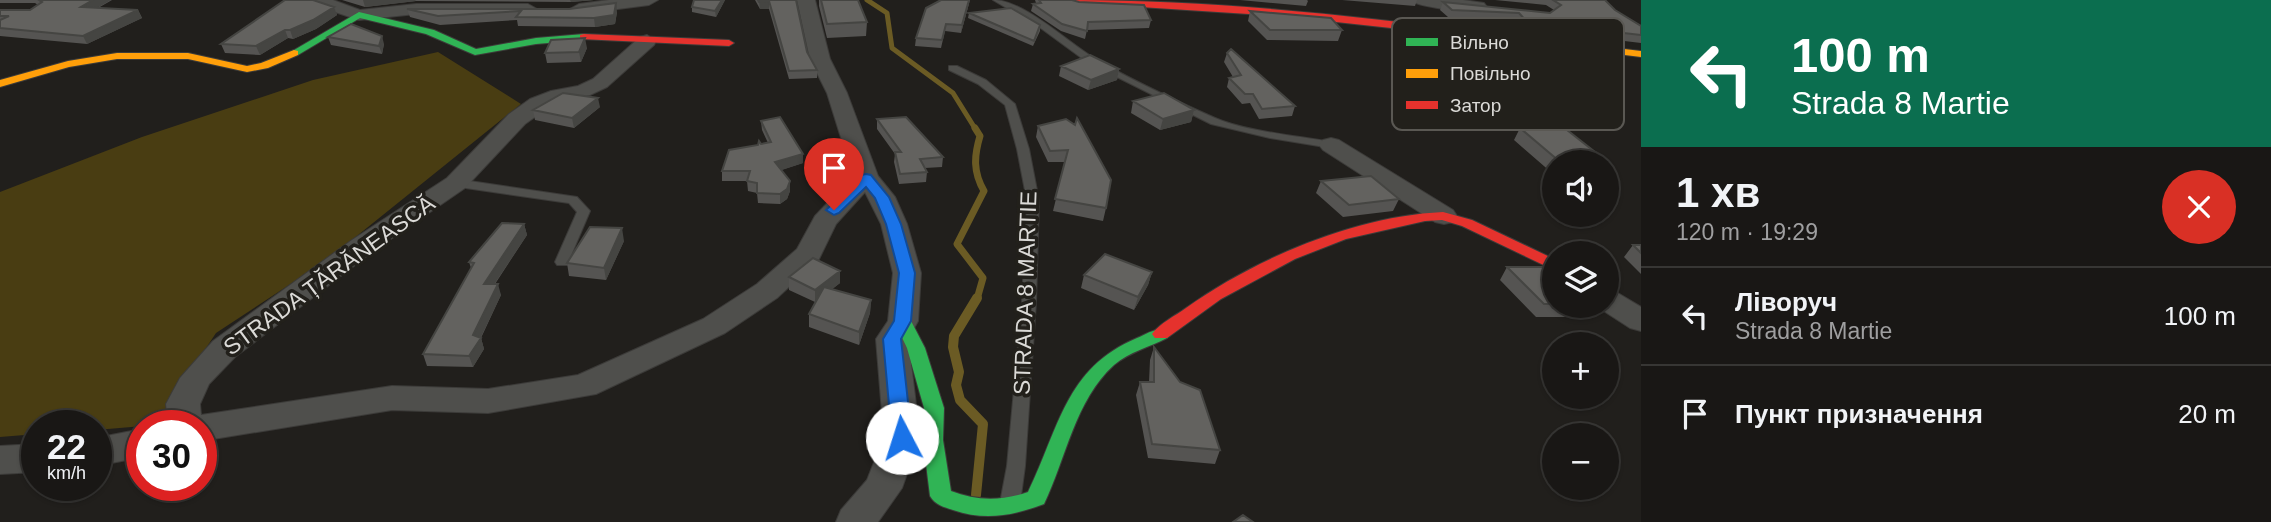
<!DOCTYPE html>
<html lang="uk">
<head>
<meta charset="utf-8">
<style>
	:root { --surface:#191715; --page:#22201e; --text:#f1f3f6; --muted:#9f9fa0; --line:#373634 }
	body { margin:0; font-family:Arial,sans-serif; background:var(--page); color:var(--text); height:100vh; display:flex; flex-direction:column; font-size:26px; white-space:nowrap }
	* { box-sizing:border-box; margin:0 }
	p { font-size:23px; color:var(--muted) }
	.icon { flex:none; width:38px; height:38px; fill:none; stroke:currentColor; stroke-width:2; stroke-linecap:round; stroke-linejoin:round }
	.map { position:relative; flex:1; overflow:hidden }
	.details { display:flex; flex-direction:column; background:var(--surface); width:630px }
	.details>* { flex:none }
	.guide { background:#0b6e4f; color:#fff; overflow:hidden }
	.buttons { position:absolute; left:1542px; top:150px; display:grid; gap:14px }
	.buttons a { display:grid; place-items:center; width:77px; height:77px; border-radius:50%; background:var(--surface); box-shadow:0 2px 5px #0004,0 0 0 2px var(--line); font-size:35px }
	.speed { position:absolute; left:21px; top:410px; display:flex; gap:14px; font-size:35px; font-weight:700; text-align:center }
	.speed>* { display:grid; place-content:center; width:91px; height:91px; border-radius:50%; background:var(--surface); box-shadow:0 2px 5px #0004,0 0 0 2px var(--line); line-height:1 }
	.speed small { font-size:18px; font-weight:400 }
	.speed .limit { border:10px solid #d22; background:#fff; color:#111 }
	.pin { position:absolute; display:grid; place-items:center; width:60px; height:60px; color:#fff; margin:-72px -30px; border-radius:50% 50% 50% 0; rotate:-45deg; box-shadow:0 0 7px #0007 }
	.pin .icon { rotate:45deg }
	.me { position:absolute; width:77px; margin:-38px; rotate:355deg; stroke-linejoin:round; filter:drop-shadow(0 0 5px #0008) }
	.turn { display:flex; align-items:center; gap:24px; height:147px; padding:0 35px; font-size:32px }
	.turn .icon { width:91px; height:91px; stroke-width:2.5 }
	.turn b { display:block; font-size:49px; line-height:60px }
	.round { display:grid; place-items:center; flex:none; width:74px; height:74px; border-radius:37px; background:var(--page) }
	.overview { display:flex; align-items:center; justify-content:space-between; height:119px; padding:0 35px }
	h1 { font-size:42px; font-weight:600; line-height:52px }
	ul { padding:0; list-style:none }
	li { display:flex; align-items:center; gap:21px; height:98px; padding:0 35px; border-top:2px solid var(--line) }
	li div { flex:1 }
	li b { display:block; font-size:26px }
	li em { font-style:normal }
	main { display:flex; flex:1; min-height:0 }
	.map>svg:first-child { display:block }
	.green { fill:#493d12 }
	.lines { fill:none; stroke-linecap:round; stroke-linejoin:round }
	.stream-far2 { stroke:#6b5b24; stroke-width:5 }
	.stream-far1 { stroke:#6b5b24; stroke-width:7 }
	.stream { stroke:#6b5b24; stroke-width:10 }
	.lane-casing { stroke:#3c3b39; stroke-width:2 }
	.street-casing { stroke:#3c3b39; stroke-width:2 }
	.fast-casing { stroke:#3c3b39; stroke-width:2 }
	.slow-casing { stroke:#3c3b39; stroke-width:2 }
	.jam-casing { stroke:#3c3b39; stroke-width:2 }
	.lane { fill:#4f4f4c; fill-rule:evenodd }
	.street { fill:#4f4f4c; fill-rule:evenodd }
	.fast { fill:#30b455; fill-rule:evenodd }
	.slow { fill:#ff9f0a; fill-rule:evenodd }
	.jam { fill:#e5322d; fill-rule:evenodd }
	.wall { fill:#555452 }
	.shaded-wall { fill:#454542 }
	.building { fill:#63625f; stroke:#454542; stroke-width:2 }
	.route { fill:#1a73e8; stroke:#114b97; stroke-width:2 }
	.labels { text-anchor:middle; stroke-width:7; stroke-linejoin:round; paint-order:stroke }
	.street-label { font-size:23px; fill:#dbdad7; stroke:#22201b }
	.key { fill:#22201b; stroke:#5a5853; stroke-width:2 }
	.key-label { font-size:19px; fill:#dbdad7 }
</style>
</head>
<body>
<main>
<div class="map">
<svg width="1641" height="522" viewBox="0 0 1641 522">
	<rect width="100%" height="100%" fill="#211f1c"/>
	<path class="green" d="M438 52 521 104 327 260 216 333 155 425 96 430V425H37V434L0 437V192L142 137 313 80Z"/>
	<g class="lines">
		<path class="stream-far2" d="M867 0 887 13 892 48 953 93 976 130"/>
		<path class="stream-far1" d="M975 128 980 136C974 156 973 172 984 191L957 244 983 278 977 299"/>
		<path class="stream" d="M976 495 983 424 960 400 956 385 959 372 953 347 954 336 977 298"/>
		<g class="lane-casing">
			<path id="lane" d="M993 0C1024 0 1067 42 1094 58 1131 80 1175 100 1215 118 1244 131 1298 136 1331 142L1337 145 1331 148 1270 138 1211 124 1087 62 1042 29Z
				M949 66H957L986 80 1015 104 1029 149 1039 201 1036 302 1025 466 1020 503 1017 509 1010 511 1003 509 1000 503 1007 466 1022 302 1027 201 1017 149 1005 105 978 84 949 70Z
				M456 179 577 197 590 211 567 265H557L555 262 577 212 569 203 452 186 450 183Z"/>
		</g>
		<g class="street-casing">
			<path id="street" d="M308 0H333L360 10 416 4H528L537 9 528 14H416L359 20 311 4Z
				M609 0H658L649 5 579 14 570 9 579 4Z
				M797 0H815L830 59 847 93 878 176 895 197 907 224 921 273 918 321 908 339 920 437 902 488 878 522H836L841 510 867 480 884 437 876 339 888 321 893 273 881 224 865 192 836 224 819 259 777 298 725 333 596 394 488 413 392 410 201 441V425H168L166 404 180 378 213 341 352 240 447 178 509 114 530 99 551 91 578 86 593 79 640 37 647 35 656 41 654 45 607 87 590 95 563 100 546 109 525 124 465 188 372 252 235 357 209 384 200 404 201 415 392 386 488 389 578 375 703 319 757 284 797 249 815 216 853 176 827 93 810 59Z
				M1410 0H1463L1484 3 1487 7C1479 15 1419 8 1410 0Z
				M1331 138 1339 140 1453 210 1457 216 1453 222 1444 224 1435 222 1323 150 1319 145 1323 140Z
				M1606 290 1616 292 1641 307V331L1630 328 1596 306H1606Z
				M142 429V457L96 466V438Z
				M37 444V472L0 474V446Z"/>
		</g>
		<g class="fast-casing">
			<path id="fast" d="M359 12 434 30 476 49 536 38 584 34 589 37 584 40 536 44 475 55 426 34 360 18 298 55 289 53Z
				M903 315 909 317 925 348 944 408 943 440 951 491C976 501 1002 501 1028 492 1059 429 1065 368 1137 338 1147 334 1156 327 1167 330L1170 334 1167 338C1150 347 1129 352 1114 365 1075 400 1066 459 1044 504 1012 516 985 521 953 510 944 507 935 505 930 496L923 440 924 408 907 348 894 321Z"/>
		</g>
		<g class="slow-casing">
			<path id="slow" d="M1483 32 1641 51V57L1479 37V33Z
				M294 50 298 51V55L268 68 247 72 188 59H117L69 67 0 87V80L68 61 117 53H188L247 66 261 63Z"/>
		</g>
		<g class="jam-casing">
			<path id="jam" d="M1073 0C1210 0 1347 15 1483 32L1488 35 1483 38 1281 16 1078 3Z
				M584 34 729 40 734 43 729 46 580 39V35Z
				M1443 212 1472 220 1554 259V270L1462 226 1442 220 1425 221 1346 239 1295 259 1221 299 1167 338H1155L1152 334C1160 323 1175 316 1186 308 1256 258 1356 216 1443 212Z"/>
		</g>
		<use href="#lane" class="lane"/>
		<use href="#street" class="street"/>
		<use href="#fast" class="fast"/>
		<use href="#slow" class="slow"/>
		<use href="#jam" class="jam"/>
	</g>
	<path class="wall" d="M0 0H112L98 8 138 10 142 18 87 44 0 36V10H30L38 5 35 3H0Z
		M342 0H594L571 2 416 1 365 7Z
		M694 0H725L716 17 692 12V7Z
		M755 0H796L807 52 817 70V78L789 79 769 9H760Z
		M819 0H858L867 22 866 36 827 38 819 6Z
		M941 0H970L961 33 945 31 941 48 915 46 916 38Z
		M1035 0H1072L1151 20 1149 28 1087 30 1085 39 1061 31 1031 11 1033 4 1036 3Z
		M1240 0H1307L1308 1 1306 6Z
		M1342 0H1417L1415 6Z
		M1495 0H1605L1615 10 1641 26V43L1523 29 1515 21 1448 17 1440 10 1443 2 1550 13 1554 10 1546 5Z
		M334 7 337 15 316 29 293 39 288 38 260 55 225 53 221 44Z
		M407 9 617 12 615 24 595 27 518 26 517 20 440 25 410 17Z
		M1250 11 1342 30 1338 41 1267 40 1248 21Z
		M969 13 1040 25V31L1033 46 968 18Z
		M328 37 384 44 382 54 331 45Z
		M1546 47 1585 55 1582 61 1547 57 1543 53Z
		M587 48 581 62 547 63 545 53Z
		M1227 53 1295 106 1292 116 1259 119 1250 103 1242 104 1227 87 1229 78 1233 77 1224 62Z
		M1061 66 1119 69 1117 80 1088 90 1059 76Z
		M1133 101 1194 110 1191 122 1160 130 1131 113Z
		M600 107 574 128 535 120 533 110Z
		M877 119 943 157 942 167 925 168 927 172 926 182 899 184 894 162 895 154 877 129Z
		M1066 119 1106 208 1103 221 1053 211 1065 162H1048L1036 137 1038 126Z
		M761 121 803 154V163L781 170 790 191 787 199 780 204 758 203 757 193 748 191 747 181H722V171L761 144 768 143 762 130Z
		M1520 128 1609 163 1606 167V163H1554V173H1552L1514 140Z
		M1321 181 1399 199 1393 211 1343 217 1316 193Z
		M524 224 527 235 495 284 501 295 481 338 484 349 473 367 427 366 423 354 471 268 469 262Z
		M624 241 606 280 569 276 567 263Z
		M1633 245H1641V274L1624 257Z
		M1507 267H1554V306H1600L1593 317H1536L1500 280Z
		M840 271V283L832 289 871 300 870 313 859 345 809 327V314L815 302 789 290V277Z
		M1152 272 1148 285 1134 310 1081 288 1084 275Z
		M1154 347 1220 450 1215 464 1148 458 1136 395 1140 382H1149L1150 360Z"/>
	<path class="shaded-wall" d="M93 0H111L85 15 81 7Z
		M363 0H415L416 1 365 7Z
		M570 0H594L571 2Z
		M722 0H725L716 17 715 11Z
		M969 0V3L961 33 962 25Z
		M769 1V9H760L759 2Z
		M616 3 617 12 615 24 595 27 594 18Z
		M334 7 337 15 316 29 293 39 290 30Z
		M138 10 142 18 87 44 83 36Z
		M285 30 288 38 260 55 256 46Z
		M382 36 384 44 382 54 379 46Z
		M585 38 587 48 581 62 579 52Z
		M1119 69 1117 80 1088 90 1091 80Z
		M598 98 600 107 574 128 572 118Z
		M1194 110 1191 122 1160 130 1163 119Z
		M803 154V163L776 172 775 162Z
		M790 181V191L787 199 780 204V194Z
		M524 224 527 235 487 295 484 284Z
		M622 228 624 241 606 280 604 268Z
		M840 271V283L815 303V290Z
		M1152 272 1148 285 1134 310 1138 297Z
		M498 284 501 295 480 339 481 338 484 349 473 367 469 356 473 335Z
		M871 300 870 313 859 345V332Z"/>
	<path class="building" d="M39 0H93L81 7 138 10 83 36 0 28V20L9 16H0V10H30L42 2Z
		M285 0H313L334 7 313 20 290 30H285L256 46 221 44Z
		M694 0H722L715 11 692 7Z
		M758 0H796L807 52 817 70 789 71 769 1 759 2Z
		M821 0H858L867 22 827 24Z
		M941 0H969L962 25 946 24 942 40 916 38 926 8Z
		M1039 0H1072L1079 2 1144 5 1151 20 1088 22 1087 31 1062 24 1033 4 1041 3Z
		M1553 0H1605L1615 10 1641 26V35L1527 22 1519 13 1452 10 1443 2 1550 13 1561 5Z
		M616 3 614 15 594 18 516 17 521 11 438 16 407 9H569Z
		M1011 8 1040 25 1034 41 969 13Z
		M1250 11 1331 18 1342 30H1270Z
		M351 24 382 36 379 46 328 37Z
		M585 38 579 52 545 53 551 40Z
		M1231 49 1295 106 1262 109 1253 94H1245L1229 78 1241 75 1227 53Z
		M1090 55 1119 69 1091 80 1061 66Z
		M563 93 598 98 572 118 533 110Z
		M1164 93 1194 110 1163 119 1133 101Z
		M780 117 803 154 775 162 790 181 787 189 780 194 757 193V183L747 181 750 171H722L729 150 758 145 759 141 761 144 771 142 761 121Z
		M906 117 943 157 920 159 927 172 900 174 895 152H901L877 119Z
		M1077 118 1111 180 1106 208 1055 199 1068 150 1050 151 1038 126 1066 119 1075 125Z
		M1520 128 1567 130 1609 163 1559 161Z
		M1371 176 1399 199 1349 205 1321 181Z
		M502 223 524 224 484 284H498L473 335 481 338 469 356 423 354 474 263 469 262Z
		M590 227 622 228 604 268 567 263Z
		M1633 245H1641V253Z
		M1105 254 1152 272 1138 297 1084 275Z
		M813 258 840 271 815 290 789 277Z
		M1507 267H1554V304H1544Z
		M824 287 871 300 859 332 809 314Z
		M1154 347 1180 382 1200 390 1220 450 1152 444 1140 382H1154Z
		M1243 515 1253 522H1233Z"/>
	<path class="route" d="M866 174 871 175 889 197 901 224 915 273 911 321 901 339 912 438 909 443 902 445 895 443 892 438 883 339 894 321 899 273 886 224 875 198 866 187 839 213 834 215 826 210 861 175Z"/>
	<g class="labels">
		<g class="street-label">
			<text transform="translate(329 275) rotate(-36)" y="8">STRADA ȚĂRĂNEASCĂ</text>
			<text transform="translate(1025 293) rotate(-88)" y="8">STRADA 8 MARTIE</text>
		</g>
	</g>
	<rect x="1392" y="18" width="232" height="112" rx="10" class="key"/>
	<rect x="1406" y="38" width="32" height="8" fill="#30b455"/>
	<rect x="1406" y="69" width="32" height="9" fill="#ff9f0a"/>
	<rect x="1406" y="101" width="32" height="8" fill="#e5322d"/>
	<g class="key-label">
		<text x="1450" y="49">Вільно</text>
		<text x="1450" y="80">Повільно</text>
		<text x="1450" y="112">Затор</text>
	</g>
</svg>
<div class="buttons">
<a><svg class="icon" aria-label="sound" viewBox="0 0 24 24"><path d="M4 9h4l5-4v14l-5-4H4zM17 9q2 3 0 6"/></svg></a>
<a><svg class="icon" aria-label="layers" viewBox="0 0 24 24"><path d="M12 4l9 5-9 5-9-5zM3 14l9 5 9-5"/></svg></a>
<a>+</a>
<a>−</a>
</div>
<div class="speed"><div>22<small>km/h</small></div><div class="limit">30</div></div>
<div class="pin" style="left:834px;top:210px;background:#d93025"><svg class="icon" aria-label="arrive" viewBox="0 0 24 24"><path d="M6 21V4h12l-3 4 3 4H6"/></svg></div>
<svg class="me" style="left:902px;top:438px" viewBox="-20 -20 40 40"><circle r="19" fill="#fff"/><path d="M0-13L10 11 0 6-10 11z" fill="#1a73e8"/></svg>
</div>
<section class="details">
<div class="guide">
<div class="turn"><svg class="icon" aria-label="left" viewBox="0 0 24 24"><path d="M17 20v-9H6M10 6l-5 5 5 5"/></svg><div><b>100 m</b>Strada 8 Martie</div></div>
</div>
<div class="overview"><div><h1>1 хв</h1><p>120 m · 19:29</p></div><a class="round" style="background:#d93025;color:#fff"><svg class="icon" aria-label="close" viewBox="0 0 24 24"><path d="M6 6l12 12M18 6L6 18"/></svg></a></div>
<ul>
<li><svg class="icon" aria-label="left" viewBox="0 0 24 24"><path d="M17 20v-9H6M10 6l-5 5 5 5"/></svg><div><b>Ліворуч</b><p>Strada 8 Martie</p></div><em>100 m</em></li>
<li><svg class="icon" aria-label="arrive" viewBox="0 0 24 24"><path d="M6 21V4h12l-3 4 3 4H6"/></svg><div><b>Пункт призначення</b></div><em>20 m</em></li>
</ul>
</section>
</main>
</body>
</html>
